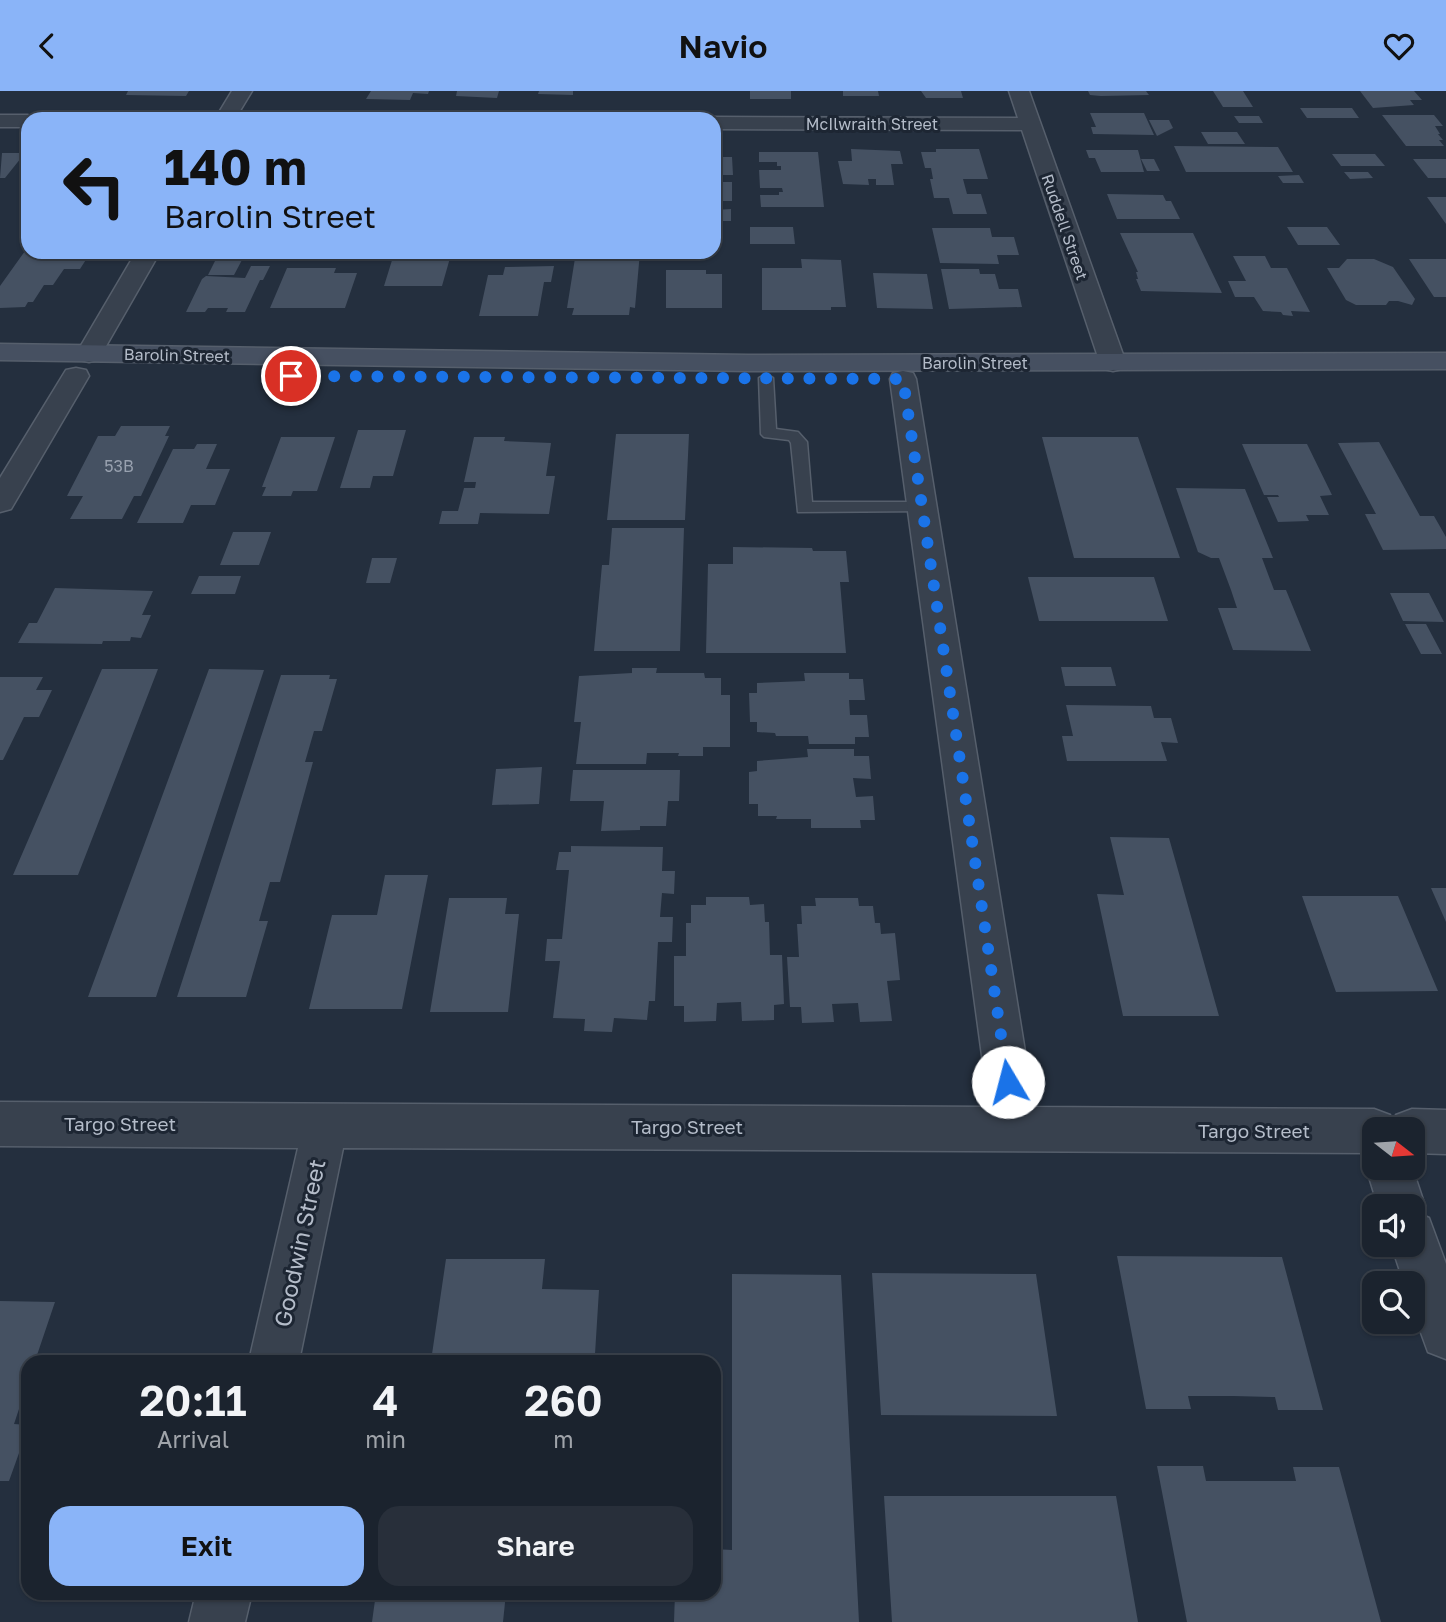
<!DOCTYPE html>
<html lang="en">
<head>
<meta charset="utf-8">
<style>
	:root { --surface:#1b232e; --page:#282f3a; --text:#f1f3f6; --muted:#a0a4aa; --line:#39404a; --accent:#8ab4f8 }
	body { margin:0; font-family:"Golos Text",sans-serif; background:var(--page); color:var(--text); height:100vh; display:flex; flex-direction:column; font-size:26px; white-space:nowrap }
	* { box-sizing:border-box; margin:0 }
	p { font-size:23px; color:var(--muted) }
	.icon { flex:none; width:38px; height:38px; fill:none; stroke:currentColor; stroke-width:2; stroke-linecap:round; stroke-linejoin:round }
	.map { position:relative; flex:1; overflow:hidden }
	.side { position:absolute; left:21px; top:1264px; width:700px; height:245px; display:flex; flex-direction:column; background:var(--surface); border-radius:21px; box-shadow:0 2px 5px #0004,0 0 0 2px var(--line) }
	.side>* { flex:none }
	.guide { position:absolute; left:21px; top:21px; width:700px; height:147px; border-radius:21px; box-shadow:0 2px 5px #0004,0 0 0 2px var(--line); background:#8ab4f8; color:#111; overflow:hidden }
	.needle { width:46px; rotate:107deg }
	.fabs { position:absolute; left:1362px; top:1026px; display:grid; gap:14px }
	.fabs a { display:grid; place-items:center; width:63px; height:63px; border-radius:14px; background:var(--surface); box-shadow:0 2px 5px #0004,0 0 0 2px var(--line); font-size:35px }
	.pin { position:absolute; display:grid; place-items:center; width:60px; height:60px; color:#fff; margin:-30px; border:4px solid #fff; border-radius:50%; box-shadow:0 2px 7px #0007 }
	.me { position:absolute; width:77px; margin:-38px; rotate:352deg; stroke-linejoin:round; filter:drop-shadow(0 0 5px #0008) }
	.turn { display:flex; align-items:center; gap:24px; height:147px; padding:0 28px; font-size:32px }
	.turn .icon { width:91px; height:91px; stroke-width:2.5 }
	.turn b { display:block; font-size:49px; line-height:60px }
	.eta { display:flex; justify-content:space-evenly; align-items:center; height:119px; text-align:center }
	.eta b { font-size:42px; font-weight:600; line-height:49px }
	.cta { display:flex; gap:14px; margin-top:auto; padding:14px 28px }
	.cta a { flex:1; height:80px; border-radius:21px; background:var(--accent); color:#111; font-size:28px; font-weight:600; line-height:80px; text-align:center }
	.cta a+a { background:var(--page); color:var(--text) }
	header { display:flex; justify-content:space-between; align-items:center; height:91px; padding:0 28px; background:var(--accent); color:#111; font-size:32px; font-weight:600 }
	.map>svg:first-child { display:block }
	.building { fill:#455162 }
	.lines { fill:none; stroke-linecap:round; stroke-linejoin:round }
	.lane-casing { stroke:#565f6c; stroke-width:3 }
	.street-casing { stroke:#565f6c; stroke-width:3 }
	.secondary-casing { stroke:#565f6c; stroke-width:3 }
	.lane { fill:#38414e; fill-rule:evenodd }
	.street { fill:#38414e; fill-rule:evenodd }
	.secondary { fill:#465061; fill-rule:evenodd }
	.route { stroke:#1a73e8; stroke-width:12; stroke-dasharray:0 21.6 }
	.labels { text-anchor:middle; stroke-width:6; stroke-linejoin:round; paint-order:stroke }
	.far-street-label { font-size:16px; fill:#b4bcc9; stroke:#1d2633 }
	.number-label { font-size:16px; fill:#98a1af }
	.street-label { font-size:19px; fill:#b4bcc9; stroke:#1d2633 }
	.near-street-label { font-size:23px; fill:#b4bcc9; stroke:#1d2633 }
</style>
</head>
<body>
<header><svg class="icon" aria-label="back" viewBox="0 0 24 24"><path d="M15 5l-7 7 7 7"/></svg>Navio<svg class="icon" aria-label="heart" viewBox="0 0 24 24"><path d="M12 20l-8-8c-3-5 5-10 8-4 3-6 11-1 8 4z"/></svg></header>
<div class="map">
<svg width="1446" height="1531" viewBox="0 0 1446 1531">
	<rect width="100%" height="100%" fill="#242f3e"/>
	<path class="building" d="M128 0H189L186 5 126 4Z
		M371 0H429L428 3 413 2 410 9 366 8Z
		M457 0H499L497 7 456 5Z
		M539 0H573V4L538 3Z
		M750 0H791V8H750Z
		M843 0H878L879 5H843Z
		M921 0H961L963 7H926Z
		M1088 0H1146L1149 4 1101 5 1090 4Z
		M1213 0H1243L1253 16H1223Z
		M1360 0H1414L1422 9H1410L1414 14 1373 17Z
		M1300 17H1352L1359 27H1307Z
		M1090 22H1144L1154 44 1093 43 1091 36H1096Z
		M1382 24H1434L1443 35H1435L1440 43H1438L1443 49H1439L1444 55H1406Z
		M1234 25H1259L1263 32H1239Z
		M1149 29H1169L1173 37 1157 45Z
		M1201 41H1237L1245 53H1208Z
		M1174 55 1278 56 1293 81H1186Z
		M851 58 900 60 903 73H891L894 94H876V88H868L869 94 843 93 838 70H852Z
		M936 58H979L988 88H963L967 103H981L987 123H953L949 107H934L930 88H933L931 77H925L921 61H936Z
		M1086 59H1138L1144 81H1101L1095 67H1089Z
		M759 61H818L824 116H761L760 104H779V101H783L782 97H760L759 79H781V75H777V71H759Z
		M2 62H25L5 87H0Z
		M1332 63H1375L1385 75H1341Z
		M714 66H732L733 84H714Z
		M1141 68H1154L1160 80H1147Z
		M1413 68H1446V87H1428Z
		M1344 81H1368L1373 87 1350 88Z
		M1299 84 1304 92H1283L1278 85Z
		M714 91H732V110H714Z
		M1107 103 1163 104 1166 110H1171L1180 128H1117Z
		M1427 106H1446V133Z
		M731 118V130H714V119Z
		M750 136H793L795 153H750Z
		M1287 136H1327L1340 154H1298Z
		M932 137H990L992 146H1014L1019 164H997L999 173 940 172Z
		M1120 142H1193L1222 202 1141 200 1136 188H1138L1136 181H1138Z
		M25 160 28 161H91L80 178H64L53 194H44L33 211H28L25 216 0 217V195Z
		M402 161H457L456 164H444L443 167H450L442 195H384L393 166H400Z
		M576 161H640L635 217 630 216 629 224H572L574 217H567Z
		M1233 165H1265L1271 177H1287L1310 221 1291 220 1293 225 1283 224 1281 221 1263 220 1254 206H1235L1228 190H1246Z
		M216 168 242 169 234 184H208Z
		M801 168 841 169 846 216H831V219H762V177H802Z
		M1347 168H1374L1393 176 1415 208 1412 214 1398 210H1389L1386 214H1356L1346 209 1327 177H1339Z
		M1409 168H1446V206H1434Z
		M251 175H270L263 189H260L245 221H226L228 217H208L205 221H186L202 188 206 185 245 187Z
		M554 175 551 191H544L538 225H479L488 184H503L505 176Z
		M287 177H336L334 182H357L345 217H270Z
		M941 178H979L980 183H995L999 198H1018L1022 216 949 218Z
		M666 179H706V183H722V217H666Z
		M873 182 927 183 933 218 877 217Z
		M121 335H170L165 345H169L141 405H134L122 428H70L83 405H67L98 345H115Z
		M358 339H406L393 385H373L370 397H340Z
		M616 343H689L685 429H607Z
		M281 346H335L317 400H293L291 405H262L266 396H262Z
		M474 346H505L504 350 551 352 546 385H555L549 423 480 422 478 433H439L442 420H458L464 397H475L476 391H464Z
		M1042 346H1138L1180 467H1074Z
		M1379 351 1420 425H1434L1446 446V458L1383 459 1365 423H1376L1338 352Z
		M197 353H217L206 378H230L215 414H191L183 432H137L173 358H194Z
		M1242 353H1307L1332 404 1320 405 1329 424H1306L1309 430 1278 431 1267 406H1279L1278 404H1264Z
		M1176 397 1245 398 1273 467H1262L1274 499H1286L1311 560 1233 559 1218 517H1237L1231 499 1219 467H1211L1198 461Z
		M612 437H684L680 560H594L602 474H609Z
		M233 441H271L259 474H220Z
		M733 456 812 457 813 460H846L849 491H840L846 562H706L708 473H733Z
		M372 467H397L390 492H366Z
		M199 485H241L235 503H191Z
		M1028 486H1154L1168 530H1039Z
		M55 497 153 500 142 524H151L141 547 131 546 130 550H103L102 553 18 552 29 532H37Z
		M1390 502H1429L1444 531 1403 530Z
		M1405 533H1426L1442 563H1421Z
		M1061 576H1111L1116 595H1065Z
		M632 577H657L656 582H704L705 587H721V604H730V656H703V665H678L679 662H647L646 673H576L581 631H574L579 585 632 582Z
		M102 578H158L78 784H13Z
		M209 578 264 579 156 906H88Z
		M804 582H849V588H863L865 609H849L850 624H867L869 646H855V653H809L808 645H776L775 642 757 641V631H750L749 602H757V592L805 590Z
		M281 584H330L329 588H337L322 640H314L305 671H313L280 791H270L259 830H268L246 906H177Z
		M0 586H43L36 599H52L39 626H24L3 669H0Z
		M1066 614 1151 615 1154 627H1171L1178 652 1161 651 1167 670H1067L1062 645H1073Z
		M807 658H854V665H869L871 688 853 687 856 706 873 705 875 729H860L861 737H811V728H776L777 725H758V713H749V681L757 680V670L808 666Z
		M542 676 539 713 492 714 496 678Z
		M573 679H680L679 710H668L666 735H640V739L601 740 604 710H570Z
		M1110 746 1169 747 1219 925H1123L1097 803 1124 804Z
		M571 755 663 756 662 780H675L674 803 662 802 660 826H673L672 851H658L655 910H649L647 929 614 927 612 941 584 940 585 928 553 927 560 870H545L547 848H562L569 779H556L559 761H571Z
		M385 784H428L402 918H309L332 824H377Z
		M1431 797H1446V831Z
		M1302 805H1398L1438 900 1336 901Z
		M706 806H749L750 814 764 813 765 831H769L770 864H782L784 913 774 914V929L742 930 741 911 717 912 716 930 684 931V915H674V865H686V832H691V814H706Z
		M449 807H507L505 823H519L508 921H430Z
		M815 807H858L859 815H873L875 832H880L881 843 895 842 900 889 887 890 892 930 860 931 858 912 832 913 834 931 802 932 801 916H790L787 866H799L797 833H802L801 815H816Z
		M1117 1165 1282 1166 1323 1319H1278L1275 1306 1233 1305H1188L1191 1318H1146Z
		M446 1168H545L542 1198 599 1199 595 1263H609L608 1270H431Z
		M872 1182 1036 1183 1057 1325 881 1324Z
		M732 1183 841 1184 859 1531H674L675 1502H714V1458L732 1459Z
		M0 1210 55 1211 35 1270H28V1291L14 1333 28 1334V1337L9 1390H0Z
		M1157 1375H1203L1206 1390H1296L1293 1376H1339L1381 1531H1187Z
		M884 1405H1116L1138 1531H892Z
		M376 1502H506L503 1531H372Z"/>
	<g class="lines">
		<g class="lane-casing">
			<path id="lane" d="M766 283 773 287 776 338 798 341 807 351 812 411H922L928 412 930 416 928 420 798 421 791 352 789 349 764 346 761 343 759 287Z"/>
		</g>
		<g class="street-casing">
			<path id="street" d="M232 0H252L235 28H215Z
				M1009 0H1029L1126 272 1122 278 1113 280 1104 278 1100 272 1022 39 714 38V28H706L714 26 1018 27Z
				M0 24H28L37 28H28V36H0Z
				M136 161H160L98 269 89 271 80 269 76 263Z
				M76 277 86 279 89 285 11 418 0 421V387L66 279Z
				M903 280 913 282 916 288 1034 1016 1374 1018 1390 1024 1393 1031 1396 1024 1412 1018 1446 1019V1063L1412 1062V1038H1374V1076H1412L1425 1115 1422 1124 1429 1127 1446 1173V1268L1428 1261 1412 1217V1192H1404L1391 1153H1412V1115H1378L1366 1076 1372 1062 343 1057 299 1270H249L298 1057 0 1055V1011L989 1016 890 288 893 282Z
				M196 1502H252L245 1531H189Z"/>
		</g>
		<g class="secondary-casing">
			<path id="secondary" d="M0 253 748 264 1446 262V278L748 280 0 269Z"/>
		</g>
		<use href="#lane" class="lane"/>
		<use href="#street" class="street"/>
		<use href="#secondary" class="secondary"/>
	</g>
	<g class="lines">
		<path class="route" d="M291 285 903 288 1008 991"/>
	</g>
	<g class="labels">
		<g class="far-street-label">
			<text x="872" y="39">McIlwraith Street</text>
			<text transform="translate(1065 136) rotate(71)" y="6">Ruddell Street</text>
			<text transform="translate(177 264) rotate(1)" y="6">Barolin Street</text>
			<text x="975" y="278">Barolin Street</text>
		</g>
		<g class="number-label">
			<text x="119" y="381">53B</text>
		</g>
		<g class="street-label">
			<text x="120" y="1040">Targo Street</text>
			<text x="687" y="1043">Targo Street</text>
			<text x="1254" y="1047">Targo Street</text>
		</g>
		<g class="near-street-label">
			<text transform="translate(300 1152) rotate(-78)" y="8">Goodwin Street</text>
		</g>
	</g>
</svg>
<div class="fabs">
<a><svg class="needle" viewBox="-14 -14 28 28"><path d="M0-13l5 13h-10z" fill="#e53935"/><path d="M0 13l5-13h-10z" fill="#a0a4aa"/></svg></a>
<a><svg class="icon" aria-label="sound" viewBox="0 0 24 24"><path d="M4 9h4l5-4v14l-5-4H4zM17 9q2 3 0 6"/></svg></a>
<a><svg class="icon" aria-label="search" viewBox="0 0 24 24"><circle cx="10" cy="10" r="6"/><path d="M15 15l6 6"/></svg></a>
</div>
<div class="pin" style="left:291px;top:285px;background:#d93025"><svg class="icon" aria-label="arrive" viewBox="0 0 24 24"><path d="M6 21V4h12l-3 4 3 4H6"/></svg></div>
<svg class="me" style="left:1008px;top:991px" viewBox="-20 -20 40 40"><circle r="19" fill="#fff"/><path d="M0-13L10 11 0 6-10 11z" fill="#1a73e8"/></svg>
<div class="guide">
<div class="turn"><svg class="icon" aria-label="left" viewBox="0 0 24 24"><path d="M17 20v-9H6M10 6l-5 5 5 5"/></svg><div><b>140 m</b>Barolin Street</div></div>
</div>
<section class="side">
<div class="eta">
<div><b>20:11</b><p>Arrival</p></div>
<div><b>4</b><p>min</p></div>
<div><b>260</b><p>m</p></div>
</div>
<div class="cta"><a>Exit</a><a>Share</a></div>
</section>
</div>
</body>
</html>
